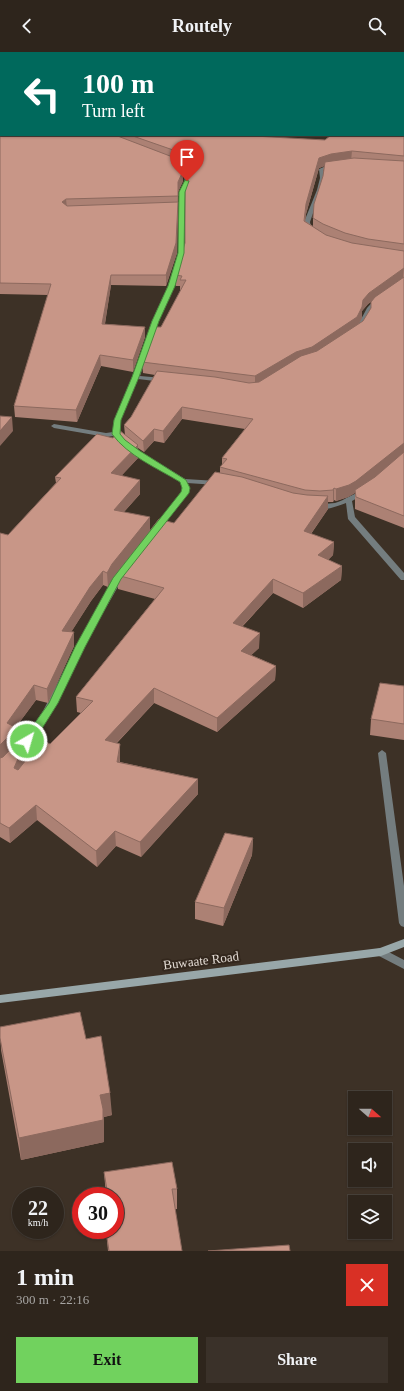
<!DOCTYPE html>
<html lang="en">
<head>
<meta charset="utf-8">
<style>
	:root { --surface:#2e251c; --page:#3a3129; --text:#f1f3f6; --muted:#a7a5a3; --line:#49423b; --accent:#71d25e }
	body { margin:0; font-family:Georgia,serif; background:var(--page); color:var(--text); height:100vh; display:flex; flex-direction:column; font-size:15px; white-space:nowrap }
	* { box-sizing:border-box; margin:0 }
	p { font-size:13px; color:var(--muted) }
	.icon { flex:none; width:22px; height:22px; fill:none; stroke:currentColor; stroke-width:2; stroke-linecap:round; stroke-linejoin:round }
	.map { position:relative; height:1199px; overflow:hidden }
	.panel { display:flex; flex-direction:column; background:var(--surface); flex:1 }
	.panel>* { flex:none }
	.hud { position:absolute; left:0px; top:0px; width:404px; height:84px; box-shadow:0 1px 3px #0004,0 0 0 1px var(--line); background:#00695c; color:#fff; overflow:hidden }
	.needle { width:26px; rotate:111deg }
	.buttons { position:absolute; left:348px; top:1039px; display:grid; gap:8px }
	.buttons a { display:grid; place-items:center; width:44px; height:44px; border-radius:0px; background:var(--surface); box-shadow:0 1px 3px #0004,0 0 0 1px var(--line); font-size:20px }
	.speed { position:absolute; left:12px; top:1135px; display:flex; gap:8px; font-size:20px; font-weight:700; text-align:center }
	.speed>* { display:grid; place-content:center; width:52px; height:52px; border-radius:50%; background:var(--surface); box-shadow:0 1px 3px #0004,0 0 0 1px var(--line); line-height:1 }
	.speed small { font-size:10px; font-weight:400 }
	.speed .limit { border:6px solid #d22; background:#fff; color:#111 }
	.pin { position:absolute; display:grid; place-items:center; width:34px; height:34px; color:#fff; margin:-41px -17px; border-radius:50% 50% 50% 0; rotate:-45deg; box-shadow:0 0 4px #0007 }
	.pin .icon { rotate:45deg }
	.me { position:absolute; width:44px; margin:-22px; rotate:38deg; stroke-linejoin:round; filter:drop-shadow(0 0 3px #0008) }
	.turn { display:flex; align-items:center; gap:14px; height:84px; padding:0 16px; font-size:18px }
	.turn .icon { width:52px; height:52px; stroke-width:2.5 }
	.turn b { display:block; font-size:28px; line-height:34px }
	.round { display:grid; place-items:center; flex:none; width:42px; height:42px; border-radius:0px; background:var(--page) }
	.headline { display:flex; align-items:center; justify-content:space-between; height:68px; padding:0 16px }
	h1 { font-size:24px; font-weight:700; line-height:30px }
	.button { display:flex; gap:8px; margin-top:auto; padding:8px 16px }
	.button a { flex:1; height:46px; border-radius:0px; background:var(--accent); color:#111; font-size:16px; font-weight:700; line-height:46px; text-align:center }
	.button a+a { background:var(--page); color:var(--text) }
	header { display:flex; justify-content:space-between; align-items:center; height:52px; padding:0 16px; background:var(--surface); font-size:18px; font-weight:700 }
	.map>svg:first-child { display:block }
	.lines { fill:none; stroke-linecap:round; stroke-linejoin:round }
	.street { fill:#747d7f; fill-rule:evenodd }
	.secondary { fill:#98a7a9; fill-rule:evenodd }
	.wall { fill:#ac8174; fill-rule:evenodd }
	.shaded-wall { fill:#8c695e }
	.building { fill:#c89687; stroke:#8c695e }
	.route { fill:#71d25e; stroke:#49883d }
	.labels { text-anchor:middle; stroke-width:4; stroke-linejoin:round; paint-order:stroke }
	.near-street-label { font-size:13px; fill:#e3dbd4; stroke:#33271d }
</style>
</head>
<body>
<header><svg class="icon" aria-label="back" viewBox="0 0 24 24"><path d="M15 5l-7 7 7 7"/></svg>Routely<svg class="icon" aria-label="search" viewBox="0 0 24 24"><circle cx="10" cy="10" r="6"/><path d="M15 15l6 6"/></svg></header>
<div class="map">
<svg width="404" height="1199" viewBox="0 0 404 1199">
	<rect width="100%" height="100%" fill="#3d3126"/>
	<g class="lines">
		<path class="street" d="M152 0H160L161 1H153Z
			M172 111H176L186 117 189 129 184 140V201L174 234 158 269 140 324 163 326 166 328 163 330 138 327 120 368 119 382 133 395 185 427 217 429 220 431 217 433 187 431 189 436 188 441 159 479H156L152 477 182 441 183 436 180 430 129 398 114 384 106 385 54 376 51 374 54 372 106 381 113 380 114 368 133 325 152 269 168 234 178 201 180 140 185 129 182 119 172 113Z
			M331 112 335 113 323 118 324 126 321 138 310 170 312 179 307 180 304 170 317 138 320 126 319 117Z
			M376 246 381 247 372 256 363 274H359L358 273 367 256Z
			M364 438 367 440 366 441 352 449 355 465 404 521V528H401L348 467 346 451C337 454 321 461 313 455 319 451 328 452 335 451 345 448 354 441 364 438Z
			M120 517H123L127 519 88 587 51 659 26 696H20L19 694 43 659 80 587Z
			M382 698 386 701 404 834V875L401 874 399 871 378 701Z
			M381 896 404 908V917L377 903 376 900 377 897Z"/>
		<path class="secondary" d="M404 887V895L381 904 0 951V943L380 896Z"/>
	</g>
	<path class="wall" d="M0 0H108L106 1H1V83H249L248 84 325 88 403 83 404 3V476L355 457V441L348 445 336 449 334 448 333 450H328V457L311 482 334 490 333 503 328 508 342 514 341 528 303 556 273 541 242 575 259 596 251 603 276 614 275 628 217 680 154 651 117 691 120 692V710L198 727V742L141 805 116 794 97 815 37 768 10 791 0 785V481L8 483 56 431 55 425 113 386 125 383 124 373 131 365 155 323 143 321 142 310 181 238H180V234H176L175 223 185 191 189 123 187 116 181 112 183 129 178 140 177 201 166 234 111 233 105 272 145 275V285L133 320 101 314 77 370 15 365 14 354 48 243 0 242ZM324 114 323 124 313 166V174L305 169 306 162 319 116ZM372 249 371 256 363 269 358 273 362 266V259L368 252ZM182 367 245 377 222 406V414L220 415V421L174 471 150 479 124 460 140 442V428L121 424 138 406V396L144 400 154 389 164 391ZM131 503 117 523 118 537 155 547 76 645 77 660 81 661 50 692 24 710 30 696 18 689 16 675 36 648 48 651 74 594 71 580 91 549 103 533 108 535 113 526Z
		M404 634V688L370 683 371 667Z
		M253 786 252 803 223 874 195 867V850Z
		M0 975 86 987 112 1063 104 1065V1090L21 1108 1 998Z
		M104 1120 177 1137V1157H175L182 1199H108L106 1179H111V1178H115V1144H106Z"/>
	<path class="shaded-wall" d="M91 0H108L106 1H91Z
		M285 0H296V1H283Z
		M352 99 351 109 331 112 319 116 306 162 304 179 306 152 319 106 331 102Z
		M183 119V129L178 140V154V130Z
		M66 147 67 156 62 150Z
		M178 150 177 201 166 234V223Z
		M404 216 403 227 368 252 362 259V266L356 276 311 306 255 335V324L296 300 363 248 369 241Z
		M111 223V233L103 283 102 272Z
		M145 275V285L133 320V308Z
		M100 303 101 314 77 370 76 358Z
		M182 355V367L164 391 163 379Z
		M12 365 13 379 0 394V379Z
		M154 377V389L144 400 143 389Z
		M404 391V402L356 441 355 438V441L348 445 336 449V437Z
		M138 393V406L111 435V421Z
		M140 428V442L114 471V458Z
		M334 436V448L333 450V438Z
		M328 444V457L303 493 304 479Z
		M150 465V479L113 526 108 535 107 521 112 512Z
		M334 490 333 503 318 517V503Z
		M342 514 341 528 303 556V541Z
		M103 519V533L91 549 63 593 62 579 90 535Z
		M273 527V541L232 585 233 571Z
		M74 580V594L48 651 47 637Z
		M260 581 259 596 241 613V599Z
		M276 614 275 628 217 680V666Z
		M34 633 36 648 10 683 17 676 18 690 0 710V693L7 671Z
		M154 636V651L106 702 105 688Z
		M29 681 30 696 15 731 14 716Z
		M120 692V706L118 724 117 710Z
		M198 727V742L141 805 140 790Z
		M36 753 37 768 10 791 9 776Z
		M115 779 116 794 97 815 96 799Z
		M253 786 252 803 223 874 224 856Z
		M110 1041 112 1063 104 1065V1090L21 1108 19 1086 100 1043Z"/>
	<path class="building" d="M0 0H93L96 1H1V40H0Z
		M215 0H285L283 1H214Z
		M404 3V104L352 99 331 102 319 106 306 152 304 169 326 183 352 191 404 199V216L369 241 363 248 362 255 357 265 312 295 296 300 255 324 142 310 154 275H161L186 228H180L182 224 175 223 185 191V131L190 119 187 106 176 99 130 83H236L325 88 331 83H403V4Z
		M0 45H1V83H115L170 104 181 111 183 119 178 130V144L66 147 62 150 67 154 178 150 176 191 166 223H111L102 272 145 275 133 308 100 303 76 358 14 354 51 232 0 231Z
		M354 106 404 109V192L368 187 345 181 323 172 313 166 314 152 323 124 325 110Z
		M404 225V391L356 429 349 433 336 437 334 436 333 438 320 439 305 438 220 415 227 407 222 406 253 367 182 355 163 379 154 377 143 389 124 373 131 365 157 319 215 325 249 331 259 330 301 304 317 299 363 269 371 256V250L375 245Z
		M0 364 12 365 0 379Z
		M119 378 138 393 111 421 140 428 114 458 150 465 112 512 107 521 103 519 90 535 62 579 74 580 47 637 34 633 7 671 17 676 0 693V481L8 483 61 426 55 425 97 382 113 386Z
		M404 400V464L356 445 355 438 375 425Z
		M215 420 242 425 293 441 307 443 328 444 304 479 334 490 318 503 342 514 303 541 273 527 233 571 260 581 241 599 276 614 217 666 154 636 105 688 120 692 117 710 198 727 140 790 115 779 96 799 36 753 9 776 0 771V706L3 705 27 680 29 681 14 716 18 718 42 688 50 692 93 649 76 645 164 536 117 523 122 515 159 467 174 471Z
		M380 631 404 634V672L371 667Z
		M225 781 253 786 224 856 195 850Z
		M80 960 86 987 101 984 110 1041 100 1043 103 1057V1068L19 1086 0 986V975Z
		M172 1110 177 1137H172L182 1199H109L106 1179 115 1178V1144H108L104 1120Z
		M289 1193 290 1199H208Z"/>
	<path class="route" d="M185 128 189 129 185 140 184 201 175 234 159 269 139 325 121 368 120 382 125 388 140 399 186 428 190 436 189 441 121 527 85 595 58 651 38 683 31 691H24L22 689 49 651 75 595 113 526 181 440 182 436 180 430C157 416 128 404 112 382L114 368 132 325 152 269 168 234 178 201 179 140Z"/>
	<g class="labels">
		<g class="near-street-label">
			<text transform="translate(201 908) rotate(-7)" y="5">Buwaate Road</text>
		</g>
	</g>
</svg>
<div class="buttons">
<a><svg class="needle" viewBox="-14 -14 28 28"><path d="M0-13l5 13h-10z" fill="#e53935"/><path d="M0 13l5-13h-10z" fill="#a7a5a3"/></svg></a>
<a><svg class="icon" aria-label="sound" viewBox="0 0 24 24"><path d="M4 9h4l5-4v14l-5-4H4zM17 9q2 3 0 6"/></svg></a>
<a><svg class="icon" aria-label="layers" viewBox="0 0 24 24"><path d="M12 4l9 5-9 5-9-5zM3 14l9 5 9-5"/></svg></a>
</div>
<div class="speed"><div>22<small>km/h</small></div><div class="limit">30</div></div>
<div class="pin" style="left:187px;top:129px;background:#d93025"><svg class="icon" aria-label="arrive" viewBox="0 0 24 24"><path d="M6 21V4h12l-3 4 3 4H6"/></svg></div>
<svg class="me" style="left:27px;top:689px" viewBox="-20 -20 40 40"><circle r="17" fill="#71d25e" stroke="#fff" stroke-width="3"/><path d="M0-11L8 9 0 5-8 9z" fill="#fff"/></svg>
<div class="hud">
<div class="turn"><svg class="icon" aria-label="left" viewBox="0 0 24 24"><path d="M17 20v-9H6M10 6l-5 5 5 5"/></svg><div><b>100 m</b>Turn left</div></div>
</div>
</div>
<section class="panel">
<div class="headline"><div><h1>1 min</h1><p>300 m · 22:16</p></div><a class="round" style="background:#d93025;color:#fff"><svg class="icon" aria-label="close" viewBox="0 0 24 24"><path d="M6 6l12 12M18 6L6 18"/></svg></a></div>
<div class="button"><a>Exit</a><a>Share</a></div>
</section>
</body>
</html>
